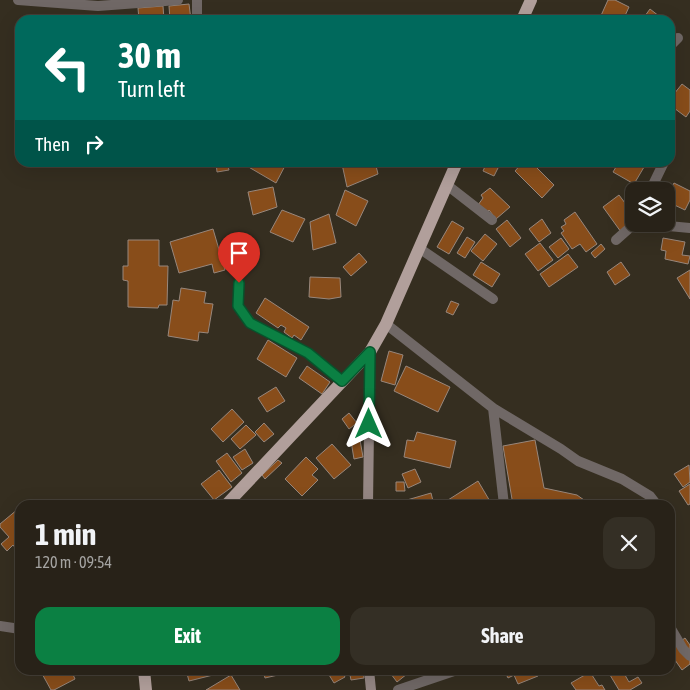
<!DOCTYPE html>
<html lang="en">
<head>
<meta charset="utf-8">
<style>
	:root { --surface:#282218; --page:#342f25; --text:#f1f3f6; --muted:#a5a4a2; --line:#443f37; --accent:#0b8043 }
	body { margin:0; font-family:"Asap Condensed",sans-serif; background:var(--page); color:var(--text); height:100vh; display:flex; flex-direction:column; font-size:19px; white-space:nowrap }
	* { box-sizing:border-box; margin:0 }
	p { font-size:16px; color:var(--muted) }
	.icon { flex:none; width:28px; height:28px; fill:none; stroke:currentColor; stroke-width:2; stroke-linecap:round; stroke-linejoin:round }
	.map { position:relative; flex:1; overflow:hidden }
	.panel { position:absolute; left:15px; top:500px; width:660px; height:175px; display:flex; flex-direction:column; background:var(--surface); border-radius:15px; box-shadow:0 5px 20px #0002,0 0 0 1px var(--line) }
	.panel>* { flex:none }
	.hud { position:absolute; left:15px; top:15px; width:660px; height:152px; border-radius:15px; box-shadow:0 5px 20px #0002,0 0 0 1px var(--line); background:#00695c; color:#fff; overflow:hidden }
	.buttons { position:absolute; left:625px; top:182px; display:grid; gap:10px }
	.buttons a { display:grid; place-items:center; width:50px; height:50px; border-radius:10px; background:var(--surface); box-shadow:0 5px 20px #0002,0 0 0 1px var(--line); font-size:25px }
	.pin { position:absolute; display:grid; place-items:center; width:42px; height:42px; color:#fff; margin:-51px -21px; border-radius:50% 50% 50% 0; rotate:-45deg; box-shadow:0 0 5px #0007 }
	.pin .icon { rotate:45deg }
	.me { position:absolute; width:55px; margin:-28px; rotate:0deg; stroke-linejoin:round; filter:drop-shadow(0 0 4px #0008) }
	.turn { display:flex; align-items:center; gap:18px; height:105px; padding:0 20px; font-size:22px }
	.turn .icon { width:65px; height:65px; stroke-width:2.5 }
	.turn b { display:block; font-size:35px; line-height:42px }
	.then { display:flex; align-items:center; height:48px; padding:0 20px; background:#0003; gap:10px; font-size:19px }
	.round { display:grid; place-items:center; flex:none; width:52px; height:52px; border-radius:15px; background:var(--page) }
	.head { display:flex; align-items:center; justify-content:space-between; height:85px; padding:0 20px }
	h1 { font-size:30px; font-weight:700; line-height:38px }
	.cta { display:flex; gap:10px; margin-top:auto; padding:10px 20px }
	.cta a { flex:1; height:58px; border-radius:15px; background:var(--accent); color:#fff; font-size:20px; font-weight:700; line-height:58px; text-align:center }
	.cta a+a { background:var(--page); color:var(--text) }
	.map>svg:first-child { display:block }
	.building { fill:#884d1a; stroke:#98877c }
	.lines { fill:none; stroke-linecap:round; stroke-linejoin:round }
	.street { stroke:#706866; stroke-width:10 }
	.secondary { stroke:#958784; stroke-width:10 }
	.primary { stroke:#b19f9b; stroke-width:12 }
	.route-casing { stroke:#07532c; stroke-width:12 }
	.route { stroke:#0b8043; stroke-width:9 }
</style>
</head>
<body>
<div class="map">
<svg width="690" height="690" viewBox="0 0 690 690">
	<rect width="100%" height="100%" fill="#352e20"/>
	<path class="building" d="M608 0H615L629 7 623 20H599Z
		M189 4 191 20H170L169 6Z
		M163 6 164 20H139L138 8Z
		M650 9 664 20H642Z
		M682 84 690 90V111L686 117 670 105V99Z
		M216 162H227L229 170 217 172Z
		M240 162H287L276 183Z
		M347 162H375L378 174 347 187 342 164Z
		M487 162H501L494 176 483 171Z
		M523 162H531L554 185 542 198 515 171Z
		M619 162H647L634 184 613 172Z
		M674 183 690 191V200L685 210 666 201V198Z
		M273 187 277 207 253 215 248 192Z
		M490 188 510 207 496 219 489 210 486 214 478 205 483 198 481 195Z
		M345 190 368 201 356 226 336 215Z
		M619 195 634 215V223L621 232 603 207Z
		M282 210 305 219 293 242 270 232Z
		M575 212 597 244 586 252 580 244 572 249 561 233 564 231 561 227 566 224 564 220Z
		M329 214 336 243 313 250 310 222Z
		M542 219 551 233 539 242 529 229Z
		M507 220 521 238 510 247 496 229Z
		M452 221 464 228 449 254 437 247Z
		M213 229 225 270 214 273 212 264 179 273 170 242Z
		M485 234 497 244 483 261 471 251Z
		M467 237 475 242 465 258 457 253Z
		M561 238 569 249 558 258 549 247Z
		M663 238 685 242 682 255 690 256 688 264 665 259 666 251 661 250Z
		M128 240H159V266H168L167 305H159L158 308 128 307V281L123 280V266H128Z
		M540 243 553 260 538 271 525 254Z
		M601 244 605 249 595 258 591 253Z
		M359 253 367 262 351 276 343 267Z
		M568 254 578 267 549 287 540 274Z
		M481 262 500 274 492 287 473 275Z
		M621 262 630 275 615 285 607 272Z
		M690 270V299L677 278Z
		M310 277 340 278 341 297 329 299 309 297Z
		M181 288 206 292 204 303 213 304 208 333 199 332 198 341 168 336 173 300 179 301Z
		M265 298 309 327 301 340 294 335 292 338 284 332 286 328 281 325 278 328 256 313Z
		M451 301 459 304 453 315 446 312Z
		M268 340 297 358 286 377 257 359Z
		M389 351 403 355 395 385 381 381Z
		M307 366 330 382 322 394 299 378Z
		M406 366 450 387 438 412 394 391Z
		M276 387 285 401 267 412 258 398Z
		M232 409 244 422 223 442 211 429Z
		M349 413 357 423 349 429 342 419Z
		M264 423 274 434 264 442 255 432Z
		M246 425 256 435 240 449 231 439Z
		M417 432 456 441 450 468 404 457 407 440 414 441Z
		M360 440 363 457 354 459 351 441Z
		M535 440 544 488 577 495 591 505H513L503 446Z
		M332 444 351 465 334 479 316 458Z
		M245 449 253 463 242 470 233 457Z
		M227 453 242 473 231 482 216 461Z
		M306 457 318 469 312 475 318 480 302 496 285 479Z
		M278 460 282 463 265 479 262 475Z
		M689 465 690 482 683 487 674 474Z
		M415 469 421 482 408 488 402 474Z
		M219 470 232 487 214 500 201 484Z
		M478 481 491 503 488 505H452L448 500Z
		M396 482H404L405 491H396Z
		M690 484V504L688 505 679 491Z
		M431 493 434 505H408L407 500Z
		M18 509 20 511V548L17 550 13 545 7 551 1 544 9 537 0 527V524Z
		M685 638 690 645V664L682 670 670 653V649Z
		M40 670H71L75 679 54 690H51Z
		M186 670H228L229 671 189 681Z
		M263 670H291V672L265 678Z
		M326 670H341L345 677 334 683Z
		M349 670H363L364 678 351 680Z
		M388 670H412L397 682Z
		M504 670H535L538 676 518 684 514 675 508 678Z
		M618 670H622L629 682 638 677 642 683 630 690H619L610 675Z
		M590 672 599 686 602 685 605 690H576L571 683Z
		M231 675 240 690H206Z"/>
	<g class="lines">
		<path class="street" d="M18 0 98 6 178 0
			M197 0V20
			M670 46 678 38
			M670 141V144
			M447 185 492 220
			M650 191 664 162
			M647 224 690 228
			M616 240 634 224
			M419 248 493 299
			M239 283 238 306 251 323 308 353 342 381
			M386 324 493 408 561 449 578 461 622 479 650 496 657 505
			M493 408 504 505
			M0 626 20 629
			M670 627 683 649 690 656
			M398 690 457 670"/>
		<path class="secondary" d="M368 505 370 352
			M369 670 371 690"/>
		<path class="primary" d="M522 20 531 0
			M226 505 370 352 386 324 457 162
			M144 670 146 690"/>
	</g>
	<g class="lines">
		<g class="route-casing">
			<path id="route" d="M239 283 238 306 250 323 308 353 342 381 370 352 369 424"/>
		</g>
		<use href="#route" class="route"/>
	</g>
</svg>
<div class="buttons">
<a><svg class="icon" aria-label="layers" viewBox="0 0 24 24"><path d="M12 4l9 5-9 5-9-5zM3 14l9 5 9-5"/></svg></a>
</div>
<div class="pin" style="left:239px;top:283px;background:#d93025"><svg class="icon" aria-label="arrive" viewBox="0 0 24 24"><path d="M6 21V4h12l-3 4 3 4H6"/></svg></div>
<svg class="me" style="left:369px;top:424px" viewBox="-20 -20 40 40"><path d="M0-17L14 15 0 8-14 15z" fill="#0b8043" stroke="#fff" stroke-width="4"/></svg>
<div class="hud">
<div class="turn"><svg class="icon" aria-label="left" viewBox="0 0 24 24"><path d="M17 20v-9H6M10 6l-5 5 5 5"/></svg><div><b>30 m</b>Turn left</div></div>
<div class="then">Then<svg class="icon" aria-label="right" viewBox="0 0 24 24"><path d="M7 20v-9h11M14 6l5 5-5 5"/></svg></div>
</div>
<section class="panel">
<div class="head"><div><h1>1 min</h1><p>120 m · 09:54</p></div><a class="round"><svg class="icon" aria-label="close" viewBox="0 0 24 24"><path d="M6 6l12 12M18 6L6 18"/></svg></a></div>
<div class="cta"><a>Exit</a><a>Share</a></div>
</section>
</div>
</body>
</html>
